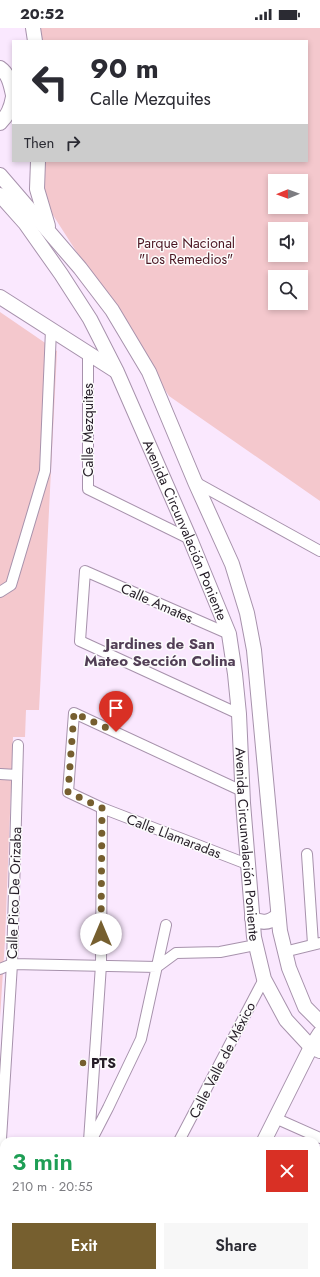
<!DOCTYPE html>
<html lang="en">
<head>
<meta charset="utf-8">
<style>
	:root { --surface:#fff; --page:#f7f7f7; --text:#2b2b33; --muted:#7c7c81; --accent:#765f2f }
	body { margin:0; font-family:Jost,sans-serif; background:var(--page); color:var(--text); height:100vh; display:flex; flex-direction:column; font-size:15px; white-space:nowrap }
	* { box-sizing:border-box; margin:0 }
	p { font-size:13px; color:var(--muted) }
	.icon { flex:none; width:22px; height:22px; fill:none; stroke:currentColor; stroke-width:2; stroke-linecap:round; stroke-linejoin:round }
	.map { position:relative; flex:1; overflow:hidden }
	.panel { position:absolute; left:0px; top:1109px; width:320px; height:140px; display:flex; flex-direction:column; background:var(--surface); border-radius:12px 12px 0 0; box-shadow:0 2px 6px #0003 }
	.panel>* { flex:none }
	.top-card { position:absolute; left:12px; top:12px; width:296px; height:122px; border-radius:0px; box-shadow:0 2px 6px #0003; background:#fff; color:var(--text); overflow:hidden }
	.needle { width:26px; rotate:269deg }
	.buttons { position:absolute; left:268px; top:146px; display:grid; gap:8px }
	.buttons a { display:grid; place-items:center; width:40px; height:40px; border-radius:0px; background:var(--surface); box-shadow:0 2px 6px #0003; font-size:20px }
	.pin { position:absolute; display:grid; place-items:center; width:34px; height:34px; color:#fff; margin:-41px -17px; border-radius:50% 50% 50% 0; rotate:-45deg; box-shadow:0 0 4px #0007 }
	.pin .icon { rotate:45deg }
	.me { position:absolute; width:44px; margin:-22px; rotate:0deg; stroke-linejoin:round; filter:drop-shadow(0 0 3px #0008) }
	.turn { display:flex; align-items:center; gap:14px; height:84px; padding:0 12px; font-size:18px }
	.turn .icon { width:52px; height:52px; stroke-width:2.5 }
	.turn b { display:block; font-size:28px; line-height:34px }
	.then { display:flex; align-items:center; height:38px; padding:0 12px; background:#0003; gap:8px; font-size:15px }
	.round { display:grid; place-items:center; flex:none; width:42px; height:42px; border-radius:0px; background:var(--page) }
	.overview { display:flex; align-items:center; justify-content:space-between; height:68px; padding:0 12px }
	h1 { font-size:24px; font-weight:600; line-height:30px; color:#1e9e55 }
	.cta { display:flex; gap:8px; margin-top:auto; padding:8px 12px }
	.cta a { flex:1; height:46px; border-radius:0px; background:var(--accent); color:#fff; font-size:16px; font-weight:600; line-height:46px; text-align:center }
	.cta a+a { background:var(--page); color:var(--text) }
	.status { display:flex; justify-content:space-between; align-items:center; height:28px; padding:0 20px; background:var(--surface); direction:ltr }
	.status svg { height:11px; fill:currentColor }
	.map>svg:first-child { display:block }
	.green { fill:#f4c8cd; fill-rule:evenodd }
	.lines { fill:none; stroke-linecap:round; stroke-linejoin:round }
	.street-casing { stroke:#a792ac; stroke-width:12 }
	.secondary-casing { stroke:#a792ac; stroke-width:16 }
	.street { stroke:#fff; stroke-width:10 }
	.secondary { stroke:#fff; stroke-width:14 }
	.route { stroke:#765f2f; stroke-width:7; stroke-dasharray:0 12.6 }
	.poi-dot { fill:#765f2f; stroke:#fcfcfc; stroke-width:1.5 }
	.labels { text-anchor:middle; stroke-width:3; stroke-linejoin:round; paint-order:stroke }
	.park-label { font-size:14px; fill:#4b1622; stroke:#fcfcfc }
	.street-label { font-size:14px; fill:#251d27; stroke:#fcfcfc }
	.poi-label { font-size:14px; font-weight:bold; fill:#251d27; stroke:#fcfcfc; text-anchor:start }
	.neighbourhood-label { font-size:15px; font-weight:bold; fill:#523f56; stroke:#fcfcfc }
</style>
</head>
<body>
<div class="status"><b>20:52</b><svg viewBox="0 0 49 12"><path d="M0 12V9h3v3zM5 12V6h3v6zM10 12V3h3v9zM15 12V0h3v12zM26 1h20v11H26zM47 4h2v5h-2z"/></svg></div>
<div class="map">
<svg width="320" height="1249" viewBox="0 0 320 1249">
	<rect width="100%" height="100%" fill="#fae8fe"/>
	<path class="green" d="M41 0H320V473L169 368 51 184 43 157V133H307V13H41ZM275 153H301V179H275ZM275 201H301V227H275ZM275 249H301V275H275Z
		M0 284 57 323 39 682H26L25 709H13L5 912 0 990Z"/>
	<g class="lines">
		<g class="street-casing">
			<path id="street" d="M88 326V461L190 511
				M195 454 320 523
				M0 564 11 557 45 443 51 302
				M229 606 85 543 80 613 239 686
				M0 746 17 747
				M242 763 74 685 68 764 102 780 247 836
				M307 826 313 916
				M284 924 320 915
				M0 941 12 936 157 939 176 925 220 924 256 917
				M275 1090 320 1110
				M89 1113 101 937 102 780
				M91 1113 108 1080 141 1011 166 897
				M179 1113 264 951
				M0 1127 12 936 18 717
				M316 1185 320 1187
				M283 1245 291 1249
				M65 1249 67 1245
				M109 1249 111 1245"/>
		</g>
		<g class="secondary-casing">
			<g id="secondary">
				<path d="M33 0 35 13"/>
				<path d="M0 40C9 46 11 58 13 67"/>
				<path d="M0 95C8 87 11 80 13 69"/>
				<path d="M38 133 37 161 48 198"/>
				<path d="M0 147 80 240 112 282 149 344 195 454 232 536 247 585 254 622 280 903 289 940 305 979 320 994"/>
				<path id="s1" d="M0 167 25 195 61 246 90 291 117 344 190 511 229 606 235 646 239 686 243 775 254 909 264 951 286 992 311 1019 320 1023"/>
				<path d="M0 269 116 343"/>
				<path d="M252 890C262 896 270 895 278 887"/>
				<path d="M264 1113 311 1019 320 1005"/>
				<path d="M196 1249 198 1245"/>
			</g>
		</g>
		<use href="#street" class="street"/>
		<use href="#secondary" class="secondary"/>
	</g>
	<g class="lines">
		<path class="route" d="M101 906 102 780 68 764 74 685 116 704"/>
	</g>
	<circle class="poi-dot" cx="83" cy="1035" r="4"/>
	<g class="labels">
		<g class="park-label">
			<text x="186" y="220">Parque Nacional<tspan x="186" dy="16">"Los Remedios"</tspan></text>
		</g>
		<g class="street-label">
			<text transform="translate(88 402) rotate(-90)" y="5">Calle Mezquites</text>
			<text dy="5" stroke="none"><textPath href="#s1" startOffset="385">Avenida Circunvalación Poniente</textPath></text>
			<text transform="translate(157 575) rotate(24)" y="5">Calle Amates</text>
			<text transform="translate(174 808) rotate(21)" y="5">Calle Llamaradas</text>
			<text dy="5" stroke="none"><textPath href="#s1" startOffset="709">Avenida Circunvalación Poniente</textPath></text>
			<text transform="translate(14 865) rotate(-88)" y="5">Calle Pico De Orizaba</text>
			<text transform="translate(222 1032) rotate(-63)" y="5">Calle Valle de México</text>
		</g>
		<g class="poi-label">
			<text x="91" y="1040">PTS</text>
		</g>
		<g class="neighbourhood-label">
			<text x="160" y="621">Jardines de San<tspan x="160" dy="17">Mateo Sección Colina</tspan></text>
		</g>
	</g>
</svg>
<div class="buttons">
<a><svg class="needle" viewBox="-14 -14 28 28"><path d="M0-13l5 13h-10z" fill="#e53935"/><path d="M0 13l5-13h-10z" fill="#7c7c81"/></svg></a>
<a><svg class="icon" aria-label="sound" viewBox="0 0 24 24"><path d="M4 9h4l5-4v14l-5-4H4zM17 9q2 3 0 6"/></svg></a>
<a><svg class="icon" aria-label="search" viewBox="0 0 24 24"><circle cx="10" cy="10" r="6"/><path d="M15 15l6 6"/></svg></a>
</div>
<div class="pin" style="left:116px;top:704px;background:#d93025"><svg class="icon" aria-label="arrive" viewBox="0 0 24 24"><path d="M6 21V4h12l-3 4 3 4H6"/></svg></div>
<svg class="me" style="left:101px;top:906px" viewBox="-20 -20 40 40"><circle r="19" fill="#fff"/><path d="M0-13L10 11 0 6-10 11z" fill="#765f2f"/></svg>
<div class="top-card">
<div class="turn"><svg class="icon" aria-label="left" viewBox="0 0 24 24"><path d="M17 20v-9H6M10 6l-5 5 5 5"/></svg><div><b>90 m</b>Calle Mezquites</div></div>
<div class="then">Then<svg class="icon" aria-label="right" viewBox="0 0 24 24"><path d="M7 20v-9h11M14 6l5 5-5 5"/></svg></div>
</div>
<section class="panel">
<div class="overview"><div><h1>3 min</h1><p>210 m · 20:55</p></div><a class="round" style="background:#d93025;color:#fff"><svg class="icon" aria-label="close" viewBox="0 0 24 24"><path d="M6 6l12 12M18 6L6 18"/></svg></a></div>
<div class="cta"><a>Exit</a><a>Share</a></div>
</section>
</div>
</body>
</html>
